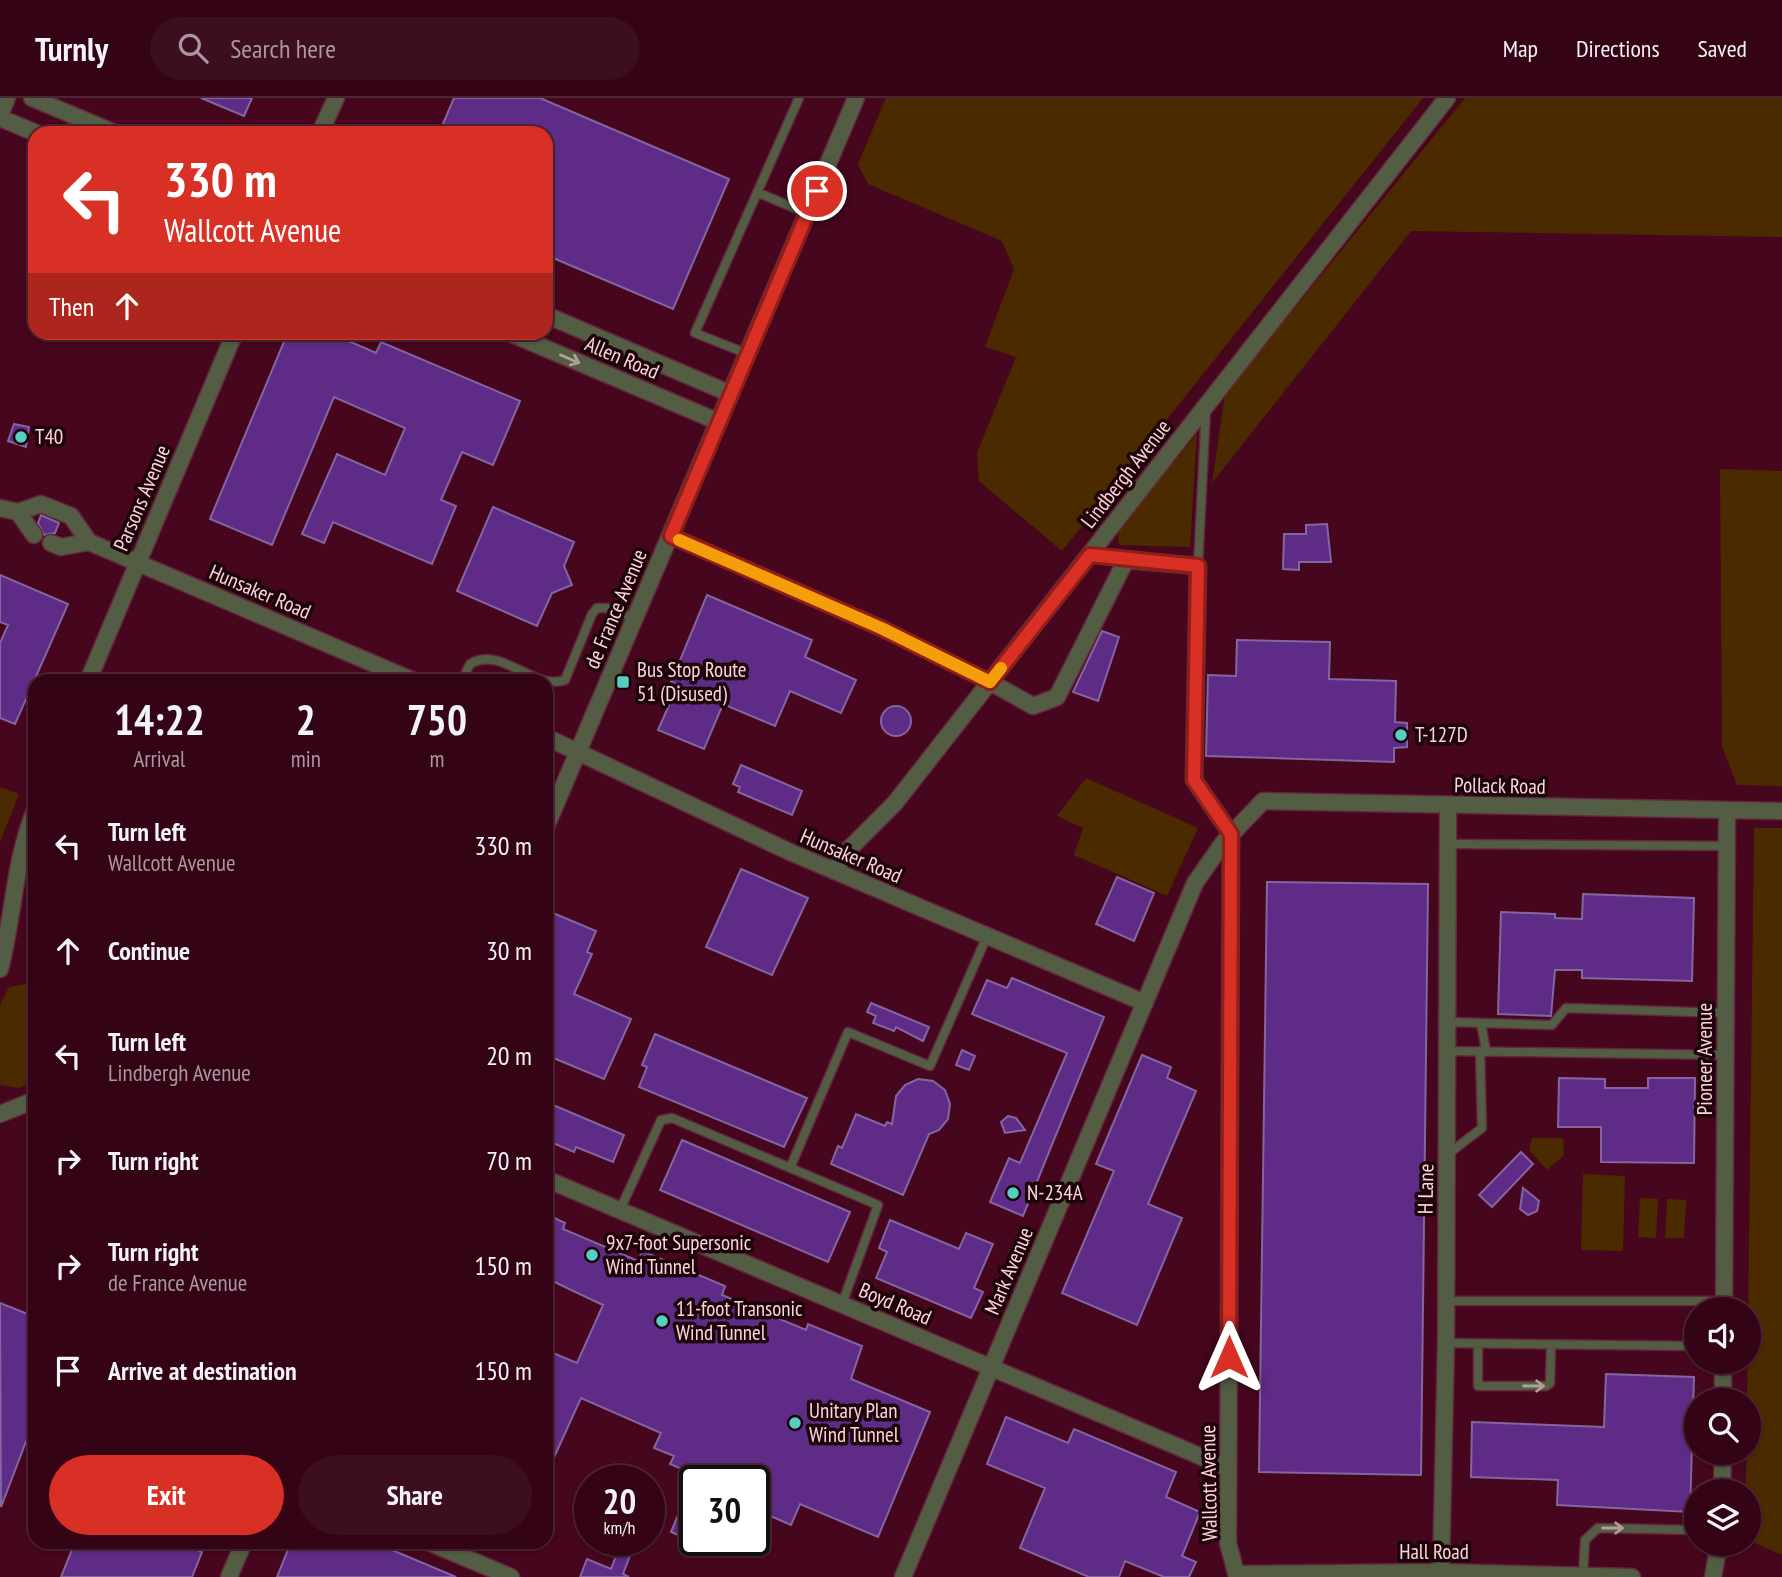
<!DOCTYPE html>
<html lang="en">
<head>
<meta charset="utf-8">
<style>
	:root { --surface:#340416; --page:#3c0e1f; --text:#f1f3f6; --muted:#a998a1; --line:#4e2535; --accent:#d93025 }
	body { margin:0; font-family:"PT Sans Narrow",sans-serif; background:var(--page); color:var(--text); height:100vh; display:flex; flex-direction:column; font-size:26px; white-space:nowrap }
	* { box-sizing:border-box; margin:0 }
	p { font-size:23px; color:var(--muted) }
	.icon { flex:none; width:38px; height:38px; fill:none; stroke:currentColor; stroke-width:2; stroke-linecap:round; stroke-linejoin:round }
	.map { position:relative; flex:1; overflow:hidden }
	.sheet { position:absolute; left:28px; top:576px; width:525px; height:875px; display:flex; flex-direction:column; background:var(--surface); border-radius:21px; box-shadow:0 2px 5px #0004,0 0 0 2px var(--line) }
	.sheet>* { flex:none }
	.banner { position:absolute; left:28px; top:28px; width:525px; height:214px; border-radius:21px; box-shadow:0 2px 5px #0004,0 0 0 2px var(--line); background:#d93025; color:#fff; overflow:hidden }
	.controls { position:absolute; left:1684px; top:1199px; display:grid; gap:14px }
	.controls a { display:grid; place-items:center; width:77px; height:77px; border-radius:50%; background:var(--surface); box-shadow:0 2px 5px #0004,0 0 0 2px var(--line); font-size:35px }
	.speed { position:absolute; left:574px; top:1367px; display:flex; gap:14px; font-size:35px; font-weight:700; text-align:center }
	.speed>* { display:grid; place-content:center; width:91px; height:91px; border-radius:50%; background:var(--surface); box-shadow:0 2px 5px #0004,0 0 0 2px var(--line); line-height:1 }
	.speed small { font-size:18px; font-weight:400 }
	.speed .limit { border:4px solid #111; border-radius:10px; background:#fff; color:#111 }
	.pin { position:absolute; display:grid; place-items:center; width:60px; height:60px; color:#fff; margin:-30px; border:4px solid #fff; border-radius:50%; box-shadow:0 2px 7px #0007 }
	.me { position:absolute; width:77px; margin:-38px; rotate:0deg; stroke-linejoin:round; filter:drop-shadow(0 0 5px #0008) }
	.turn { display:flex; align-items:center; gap:24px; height:147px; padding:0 21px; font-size:32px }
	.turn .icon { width:91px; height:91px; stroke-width:2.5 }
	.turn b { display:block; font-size:49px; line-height:60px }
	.then { display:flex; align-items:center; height:66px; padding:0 21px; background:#0003; gap:14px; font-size:26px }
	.eta { display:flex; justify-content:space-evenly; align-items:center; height:119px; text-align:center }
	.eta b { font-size:42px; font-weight:700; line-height:49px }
	.action { display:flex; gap:14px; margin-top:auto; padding:14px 21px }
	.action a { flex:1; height:80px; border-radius:42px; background:var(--accent); color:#fff; font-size:28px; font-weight:700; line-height:80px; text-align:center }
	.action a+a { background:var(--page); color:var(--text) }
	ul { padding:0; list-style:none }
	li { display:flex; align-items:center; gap:21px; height:105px; padding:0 21px }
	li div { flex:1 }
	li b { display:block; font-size:26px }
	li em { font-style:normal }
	header { display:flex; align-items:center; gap:42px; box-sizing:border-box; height:98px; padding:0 35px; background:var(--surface); border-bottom:2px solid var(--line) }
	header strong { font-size:33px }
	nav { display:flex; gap:38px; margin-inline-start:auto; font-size:24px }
	.search { width:490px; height:63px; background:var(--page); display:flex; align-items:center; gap:18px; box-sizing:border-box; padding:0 24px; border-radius:38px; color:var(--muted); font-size:26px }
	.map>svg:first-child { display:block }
	.green { fill:#4c2a00 }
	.building { fill:#5e2b86; stroke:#8366a1; stroke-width:2 }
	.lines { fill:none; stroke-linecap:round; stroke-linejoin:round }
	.lane-casing { stroke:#63273b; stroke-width:11 }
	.street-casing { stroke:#63273b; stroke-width:19 }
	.lane { stroke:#525d43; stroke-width:8 }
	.street { stroke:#525d43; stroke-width:16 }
	.oneway { stroke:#b19e97 }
	.route-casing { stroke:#8d1f18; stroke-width:18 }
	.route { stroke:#d93025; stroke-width:12 }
	.slow { stroke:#f59e0b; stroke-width:12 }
	.poi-dot { fill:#57cec2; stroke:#1d040a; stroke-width:2.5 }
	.labels { text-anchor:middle; stroke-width:7; stroke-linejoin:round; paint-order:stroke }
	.street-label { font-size:21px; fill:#fed4db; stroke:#1d040a }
	.poi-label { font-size:21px; fill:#fed4db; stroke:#1d040a; text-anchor:start }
</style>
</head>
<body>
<header>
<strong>Turnly</strong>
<div class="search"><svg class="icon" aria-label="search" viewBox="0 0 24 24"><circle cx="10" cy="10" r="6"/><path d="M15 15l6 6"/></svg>Search here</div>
<nav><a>Map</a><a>Directions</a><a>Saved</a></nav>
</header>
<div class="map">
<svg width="1782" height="1479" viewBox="0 0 1782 1479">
	<rect width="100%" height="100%" fill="#46061d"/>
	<path class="green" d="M886 0H1423L1062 453 979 383 977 355 1016 259 985 249 1014 171 1002 143 868 86 858 66Z
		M1465 0H1782V139L1411 133 1212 385 1225 296Z
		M1197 336 1190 449 1119 447 1118 433Z
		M1720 371 1782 373V688L1737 687 1722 648Z
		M1086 680 1198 730 1167 798 1074 757 1083 730 1057 718Z
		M0 689 19 696 0 744Z
		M1754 730H1782V1457L1748 1442 1746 1393Z
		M26 886 35 890V983L19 990 0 987V907L9 889Z
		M1532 1040H1563L1564 1057 1547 1072 1529 1052Z
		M1583 1076 1625 1078 1623 1153 1581 1152Z
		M1640 1100 1658 1101 1656 1140 1638 1139Z
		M1667 1101 1686 1102 1684 1140H1665Z"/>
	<path class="building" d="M201 0H252L244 18Z
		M454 0H540L729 81 673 211 546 157V35H439Z
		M288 234H328L376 255 381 244 520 303 493 367 462 354 441 402 456 408 432 466 333 424 324 445 302 436 337 356 385 377 405 330 334 299 272 447 210 421Z
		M14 326 29 329 26 349 8 343Z
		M493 409 574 444 564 468 572 487 552 495 537 528 457 493Z
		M41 417 59 425 55 435 44 437 38 425Z
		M1327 426 1331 464H1299V472L1283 471 1284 436H1306V427Z
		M0 477 68 506 15 626 0 620V545L8 527 0 524Z
		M707 497 812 542 805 559 856 582 841 615 790 593 775 628 723 606 704 651 658 632 678 587 671 584Z
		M1102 533 1119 539 1098 603 1073 594Z
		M1237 542 1330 544 1329 581 1396 583 1395 624 1407 625V649L1394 650V664L1206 658 1208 577 1236 578Z
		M881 623a15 15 0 1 1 30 0a15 15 0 1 1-30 0Z
		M741 667 802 693 792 717 738 694 740 689 733 686Z
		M741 771 808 800 772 877 706 849Z
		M1117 779 1154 795 1134 843 1096 826Z
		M1267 784 1428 786 1421 1377 1259 1374Z
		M1583 796 1694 800 1692 883 1582 880V872H1555L1551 918 1498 916 1501 814 1555 816V820L1582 821Z
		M553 815 596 833 587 854 592 856 574 896 631 921 604 981 546 957V833Z
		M1012 880 1104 919 1023 1118 990 1104 1009 1060 1020 1065 1067 955 972 916 987 882 1007 890Z
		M871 905 929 929 923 943 896 929 894 933 873 925 876 918 867 914Z
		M655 936 807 1000 784 1049 639 989 647 969 642 967Z
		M962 952 975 958 969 972 956 967Z
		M1142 957 1171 969 1167 980 1196 993 1148 1106 1182 1120 1137 1227 1062 1195 1114 1073 1096 1066Z
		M1559 980 1605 981V990H1648V980H1695L1694 1065 1601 1064V1029H1558Z
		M918 981 933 983 945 992 950 1006 948 1021 939 1032 929 1036 903 1097 831 1066 838 1048 842 1050 856 1016 885 1028 887 1024 892 1026 896 998 905 987Z
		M546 1004 624 1037 613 1064 576 1049 574 1054 546 1042Z
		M1008 1018 1016 1020 1025 1032 1005 1035 1001 1024Z
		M682 1042 850 1114 828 1164 660 1092Z
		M1521 1054 1533 1066 1492 1109 1479 1097Z
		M1523 1090 1539 1103 1537 1113 1528 1117 1520 1111Z
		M546 1116 565 1125 563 1131 638 1163 642 1153 725 1188 722 1197 806 1232 808 1226 862 1248 851 1281 930 1314 878 1439 800 1406 791 1427 754 1411V1382H708L670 1366 674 1358 654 1350 661 1335 581 1300 546 1377V1252L577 1265 603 1207 546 1180Z
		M890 1122 959 1151 966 1135 993 1146 974 1190 983 1194 971 1220 876 1180 887 1154 879 1150Z
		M0 1205 35 1219V1320L1 1409Z
		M1606 1276 1694 1279 1690 1414 1557 1407 1558 1382 1471 1379 1472 1324 1604 1329Z
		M1006 1319 1068 1345 1074 1331 1176 1374 1166 1399 1200 1414 1182 1458 1196 1464 1189 1479H1164L1125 1463 1119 1479H1089L1020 1450 1045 1390 987 1366Z
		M680 1412 695 1418 692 1443 671 1434Z
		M622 1442H636L623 1476 629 1479H580L587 1461 611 1471Z
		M75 1444H178L202 1454 192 1479H61Z
		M291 1444H373L456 1479H277Z"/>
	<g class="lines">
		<g class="lane-casing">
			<path id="lane" d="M757 94 808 116
				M748 256 695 235 799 0
				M671 438 881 530 990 584
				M1090 457 1126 462
				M1198 468 1206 310
				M462 583 470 566C502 547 533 593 565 582L592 516 597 510H607L635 520
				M1448 746 1727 748
				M1447 924 1552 927 1566 910 1726 915
				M1481 925 1486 953
				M1447 953 1726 957
				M1448 1056 1482 1030 1480 953
				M790 1070 848 934 930 968 987 838
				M620 1112 661 1022 672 1020 878 1107 842 1206
				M1446 1203H1724
				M1446 1245 1696 1248
				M1478 1246V1288H1546L1550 1285 1551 1247
				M1583 1477 1585 1442 1598 1430 1696 1432"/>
		</g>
		<g class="street-casing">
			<path id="street" d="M32 0 115 35
				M0 17 7 0
				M0 20 36 35
				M320 35 336 0
				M546 217 731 296
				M507 234 719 324
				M0 410 18 414
				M34 437 18 414 41 406 71 418 89 444 61 449 51 445
				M89 444 414 583
				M88 583 235 234
				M990 584 1033 608 1057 599 1126 462 1198 468 1194 682 1231 736 1228 1445 1237 1479
				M546 639 790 754 1145 905
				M546 729 856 0
				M834 773 846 754 895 705 1447 0
				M0 871C14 817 14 763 35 712
				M0 1016 35 1002
				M546 1081 1228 1370
				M1724 1211 1727 712
				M1723 1302V1264
				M1722 1393 1723 1354
				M428 1444 511 1479
				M1441 1474 1446 1245 1448 709
				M1237 1476 1441 1474 1632 1479
				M229 1479 244 1444
				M903 1479 1195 785 1223 745 1263 703 1782 713
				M1713 1479 1719 1446"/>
		</g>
		<use href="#lane" class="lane"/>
		<use href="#street" class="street"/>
	</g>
	<defs><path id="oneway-shaft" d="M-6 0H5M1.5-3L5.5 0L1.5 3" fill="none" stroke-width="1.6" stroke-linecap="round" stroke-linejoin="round" transform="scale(1.75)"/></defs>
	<g class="oneway">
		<use href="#oneway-shaft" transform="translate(570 261) rotate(23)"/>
		<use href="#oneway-shaft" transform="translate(1534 1288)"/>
		<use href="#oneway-shaft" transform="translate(1613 1430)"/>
	</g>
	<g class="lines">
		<g class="route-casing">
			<path id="route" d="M817 93 671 438 881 530 990 584 1090 457 1198 468 1194 682 1231 736 1229 1259"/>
		</g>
		<use href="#route" class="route"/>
		<path class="slow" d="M679 442 881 530 990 584 1001 570"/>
	</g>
	<g class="poi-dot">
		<circle cx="21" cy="339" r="7"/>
		<rect x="616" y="577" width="14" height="14" rx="3.5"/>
		<circle cx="1401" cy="637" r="7"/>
		<circle cx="1013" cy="1095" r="7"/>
		<circle cx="592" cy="1157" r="7"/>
		<circle cx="662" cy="1223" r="7"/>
		<circle cx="795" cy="1325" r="7"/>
	</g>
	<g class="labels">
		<g class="street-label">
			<text transform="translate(622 260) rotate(23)" y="7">Allen Road</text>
			<text transform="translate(1126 376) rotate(-52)" y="7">Lindbergh Avenue</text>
			<text transform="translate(142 400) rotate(-67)" y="7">Parsons Avenue</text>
			<text transform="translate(260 494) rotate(23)" y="7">Hunsaker Road</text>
			<text transform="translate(616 511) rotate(-67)" y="7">de France Avenue</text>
			<text transform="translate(1500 688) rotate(1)" y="7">Pollack Road</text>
			<text transform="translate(851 758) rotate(23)" y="7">Hunsaker Road</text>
			<text transform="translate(1705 961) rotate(-90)" y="7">Pioneer Avenue</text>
			<text transform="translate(1426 1091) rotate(-89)" y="7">H Lane</text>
			<text transform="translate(1009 1173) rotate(-67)" y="7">Mark Avenue</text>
			<text transform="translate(895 1206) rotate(23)" y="7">Boyd Road</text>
			<text transform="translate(1209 1385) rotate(-91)" y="7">Wallcott Avenue</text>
			<text x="1434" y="1461">Hall Road</text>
		</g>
		<g class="poi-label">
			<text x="35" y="346">T40</text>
			<text x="637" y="579">Bus Stop Route<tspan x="637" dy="24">51 (Disused)</tspan></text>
			<text x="1415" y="644">T-127D</text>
			<text x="1027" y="1102">N-234A</text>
			<text x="606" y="1152">9x7-foot Supersonic<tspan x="606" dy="24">Wind Tunnel</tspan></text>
			<text x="676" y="1218">11-foot Transonic<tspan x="676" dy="24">Wind Tunnel</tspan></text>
			<text x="809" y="1320">Unitary Plan<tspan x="809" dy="24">Wind Tunnel</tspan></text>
		</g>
	</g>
</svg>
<div class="controls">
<a><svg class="icon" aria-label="sound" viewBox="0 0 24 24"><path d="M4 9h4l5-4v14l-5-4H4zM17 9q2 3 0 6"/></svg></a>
<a><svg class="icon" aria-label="search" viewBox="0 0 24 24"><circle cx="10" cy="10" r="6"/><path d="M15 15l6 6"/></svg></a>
<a><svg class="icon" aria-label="layers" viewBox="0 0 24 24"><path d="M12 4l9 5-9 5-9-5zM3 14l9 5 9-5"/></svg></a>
</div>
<div class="speed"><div>20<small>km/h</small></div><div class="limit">30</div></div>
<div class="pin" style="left:817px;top:93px;background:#d93025"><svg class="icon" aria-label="arrive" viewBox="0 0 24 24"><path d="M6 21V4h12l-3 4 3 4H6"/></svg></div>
<svg class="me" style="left:1229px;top:1259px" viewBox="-20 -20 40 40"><path d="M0-17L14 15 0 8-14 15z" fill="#d93025" stroke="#fff" stroke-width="4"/></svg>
<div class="banner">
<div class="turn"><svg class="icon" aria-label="left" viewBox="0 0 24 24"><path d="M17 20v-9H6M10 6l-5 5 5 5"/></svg><div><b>330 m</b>Wallcott Avenue</div></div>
<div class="then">Then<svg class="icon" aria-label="ahead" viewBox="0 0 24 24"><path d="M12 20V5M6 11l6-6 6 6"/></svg></div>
</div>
<section class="sheet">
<div class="eta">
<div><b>14:22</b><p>Arrival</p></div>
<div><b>2</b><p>min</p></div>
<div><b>750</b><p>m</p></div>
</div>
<ul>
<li><svg class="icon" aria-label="left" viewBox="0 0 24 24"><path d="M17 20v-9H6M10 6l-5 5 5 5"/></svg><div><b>Turn left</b><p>Wallcott Avenue</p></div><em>330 m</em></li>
<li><svg class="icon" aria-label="ahead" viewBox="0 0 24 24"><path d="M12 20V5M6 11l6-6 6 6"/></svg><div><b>Continue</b></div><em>30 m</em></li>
<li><svg class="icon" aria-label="left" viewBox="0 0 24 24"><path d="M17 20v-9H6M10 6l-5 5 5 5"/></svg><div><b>Turn left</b><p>Lindbergh Avenue</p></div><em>20 m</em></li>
<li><svg class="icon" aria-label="right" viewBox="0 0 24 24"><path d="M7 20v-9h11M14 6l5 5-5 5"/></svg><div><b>Turn right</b></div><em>70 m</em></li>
<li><svg class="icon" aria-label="right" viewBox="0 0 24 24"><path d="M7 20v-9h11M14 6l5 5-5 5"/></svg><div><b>Turn right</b><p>de France Avenue</p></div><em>150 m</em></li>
<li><svg class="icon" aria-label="arrive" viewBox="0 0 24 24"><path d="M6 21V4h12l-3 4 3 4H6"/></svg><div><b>Arrive at destination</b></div><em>150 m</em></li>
</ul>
<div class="action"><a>Exit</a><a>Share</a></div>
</section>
</div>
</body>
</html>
